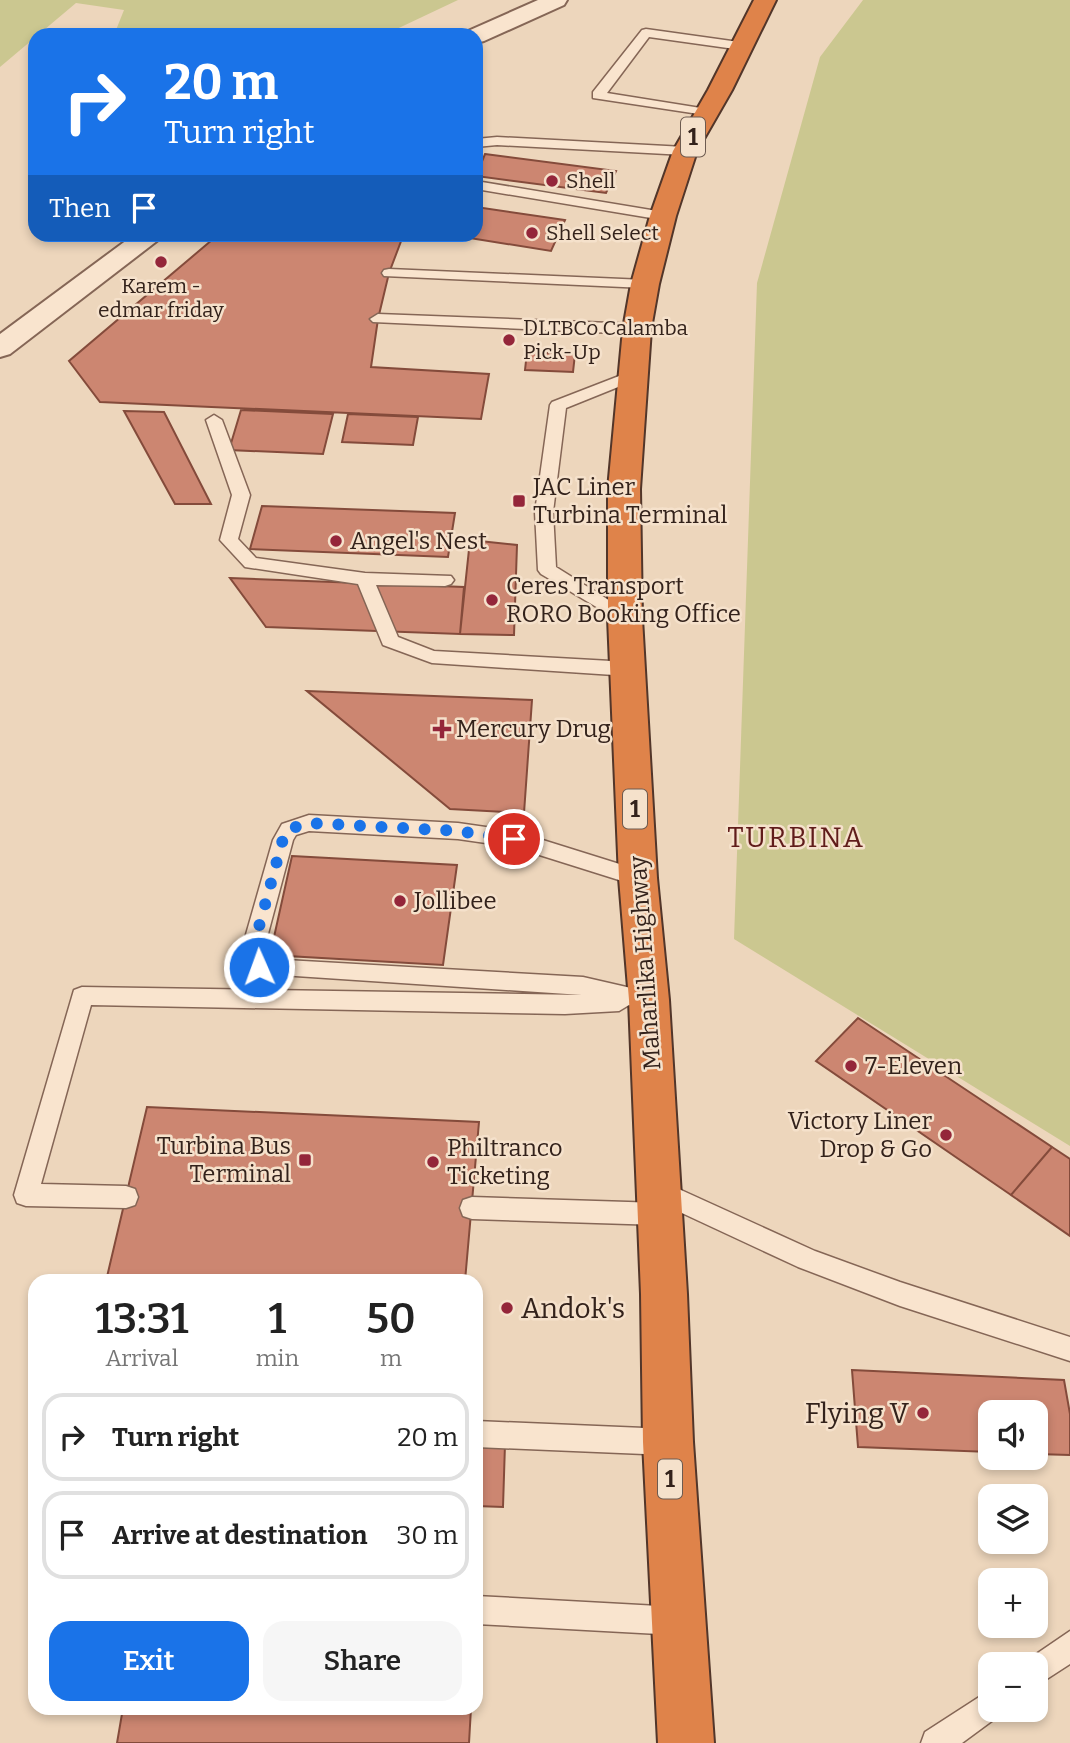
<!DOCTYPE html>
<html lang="en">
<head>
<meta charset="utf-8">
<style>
	:root { --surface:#fff; --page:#f6f6f6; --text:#222; --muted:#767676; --line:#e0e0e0; --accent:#1a73e8 }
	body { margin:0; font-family:Bitter,serif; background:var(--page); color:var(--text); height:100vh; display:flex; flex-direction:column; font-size:26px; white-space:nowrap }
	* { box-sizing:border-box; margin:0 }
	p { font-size:23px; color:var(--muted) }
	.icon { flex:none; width:38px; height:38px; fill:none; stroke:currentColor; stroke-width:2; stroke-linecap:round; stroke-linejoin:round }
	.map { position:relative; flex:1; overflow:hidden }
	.side { position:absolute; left:28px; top:1274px; width:455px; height:441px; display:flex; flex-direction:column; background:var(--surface); border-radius:21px; box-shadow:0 4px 10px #0003 }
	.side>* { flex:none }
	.banner { position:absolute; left:28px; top:28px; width:455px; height:214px; border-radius:21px; box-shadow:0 4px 10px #0003; background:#1a73e8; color:#fff; overflow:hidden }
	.buttons { position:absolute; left:978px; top:1400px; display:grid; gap:14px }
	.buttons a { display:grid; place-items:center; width:70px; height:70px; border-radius:14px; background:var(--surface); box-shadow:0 4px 10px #0003; font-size:35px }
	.pin { position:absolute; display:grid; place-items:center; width:60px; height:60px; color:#fff; margin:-30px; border:4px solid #fff; border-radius:50%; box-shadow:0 2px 7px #0007 }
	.me { position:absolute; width:77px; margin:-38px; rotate:358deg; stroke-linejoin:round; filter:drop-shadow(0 0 5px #0008) }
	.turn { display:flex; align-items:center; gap:24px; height:147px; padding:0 21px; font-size:32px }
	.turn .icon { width:91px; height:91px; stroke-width:2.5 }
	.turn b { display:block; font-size:49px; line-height:60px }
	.then { display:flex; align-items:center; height:66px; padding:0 21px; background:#0003; gap:14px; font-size:26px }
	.eta { display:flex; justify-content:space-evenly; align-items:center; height:119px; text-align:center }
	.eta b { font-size:42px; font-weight:600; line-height:49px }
	.primary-button { display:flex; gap:14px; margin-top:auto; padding:14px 21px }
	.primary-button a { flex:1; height:80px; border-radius:21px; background:var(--accent); color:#fff; font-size:28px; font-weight:600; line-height:80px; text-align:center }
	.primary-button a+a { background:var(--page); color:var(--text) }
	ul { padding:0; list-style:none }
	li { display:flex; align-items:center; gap:21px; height:88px; margin:0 14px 10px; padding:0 7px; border:4px solid var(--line); border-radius:21px }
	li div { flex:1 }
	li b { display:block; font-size:26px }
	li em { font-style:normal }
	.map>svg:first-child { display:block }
	.green { fill:#cbc790 }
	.building { fill:#cc8671; stroke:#844b3b; stroke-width:2 }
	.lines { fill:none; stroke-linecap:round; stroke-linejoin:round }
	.lane-casing { stroke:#856656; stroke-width:3 }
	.street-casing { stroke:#856656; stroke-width:4 }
	.highway-casing { stroke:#52362a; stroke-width:4 }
	.lane { fill:#f9e4ce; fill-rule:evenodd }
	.street { fill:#f9e4ce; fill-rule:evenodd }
	.highway { fill:#df834a; fill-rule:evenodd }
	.route { stroke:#1a73e8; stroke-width:12; stroke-dasharray:0 21.6 }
	.poi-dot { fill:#94263a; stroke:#f5e1cb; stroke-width:2.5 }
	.labels { text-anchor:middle; stroke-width:5; stroke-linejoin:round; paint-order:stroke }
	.far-poi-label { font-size:21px; fill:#33221b; stroke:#f5e1cb; text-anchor:start }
	.shield { fill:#f5e1cb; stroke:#6d5b50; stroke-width:2 }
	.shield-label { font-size:23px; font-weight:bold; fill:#33221b }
	.poi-label { font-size:24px; fill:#33221b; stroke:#f5e1cb; text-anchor:start }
	.street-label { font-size:24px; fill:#33221b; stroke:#f5e1cb }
	.quarter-label { font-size:28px; letter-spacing:2px; fill:#601c1a; stroke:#f5e1cb }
	.near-poi-label { font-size:28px; fill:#33221b; stroke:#f5e1cb; text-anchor:start }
</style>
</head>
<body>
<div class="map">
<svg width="1070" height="1743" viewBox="0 0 1070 1743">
	<rect width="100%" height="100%" fill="#edd6bc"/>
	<path class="green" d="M0 0H458L384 35H114L124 10 76 3 0 67Z
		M863 0H1070V1146L734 939 757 283 820 57Z"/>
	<path class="building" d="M485 154 616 171 606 193 476 176Z
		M476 207 565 220 551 251 445 234H476Z
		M219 234 403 236 389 273 378 319 371 367 489 374 481 419 100 402 69 361Z
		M527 352 575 354 573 372 525 370Z
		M241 410 333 414 323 454 229 450Z
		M124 411 164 412 211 504H175Z
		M348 414 418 417 413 445 342 442Z
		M262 506 455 513 448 557 250 549Z
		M470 540 517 545 514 635 460 634Z
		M230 578 464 587 460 634 266 627Z
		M307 691 532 700 524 813 450 809Z
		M292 856 457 865 443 965 270 955Z
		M858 1018 1052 1147 1011 1195 816 1061Z
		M147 1107 479 1122 465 1281H106Z
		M1052 1147 1070 1159V1236L1011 1195Z
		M852 1370 1064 1380 1070 1414V1455L1036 1454V1412H990V1452L858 1447Z
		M476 1444H505L503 1507 476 1506Z
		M123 1708H471L469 1743H117Z"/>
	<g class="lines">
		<g class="lane-casing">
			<path id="lane" d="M646 29 746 43 748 46 742 50 649 37 607 93 707 109 714 113 712 116 593 98V92L642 30Z
				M497 137 685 147 692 151 685 155 497 145 476 147V139Z
				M476 181 663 212 670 216 663 220 476 189Z
				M389 269 645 280 652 284 645 288 384 276 382 273 384 270Z
				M378 314 637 324 645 329 637 334 373 322 370 319Z
				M632 371 640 376 638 379 566 408 553 512 556 567 631 614 634 618 631 622 625 624 541 574 538 570 535 512 550 405 552 402Z
				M214 415 222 420 250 495 238 539 256 558 365 573 451 576 454 580 451 584 445 586 376 585 398 637 434 651 629 662 636 664 638 669 636 674 629 676 432 663 383 645 358 584 245 567 220 540 232 495 206 420Z
				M309 815 458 823 514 831 645 872 649 878 645 884 638 886 514 847 458 839 309 831 296 835 293 840 265 945 268 959 583 977 657 994 660 1000 657 1006 649 1009 629 1005 619 1011 565 1014 91 1005 41 1184 126 1186 135 1189 138 1197 135 1205 126 1208 26 1206 17 1203 14 1195 74 990 82 987 582 995 251 973 243 945 273 840 282 824Z
				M659 1180 815 1251 900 1282 1070 1337V1361L900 1306 798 1267 669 1207 672 1214 669 1222 660 1225 472 1219 463 1216 460 1208 463 1200 472 1197 660 1203 650 1199 647 1191 650 1183Z
				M476 1421 668 1429 678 1433 681 1442 678 1451 668 1455 476 1447Z
				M476 1596 677 1607 687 1611 691 1621 687 1631 677 1635 476 1624Z
				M1070 1631V1664L1036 1686V1664H1024L1026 1661Z
				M990 1690V1710H1003L1000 1715 962 1743H921L925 1732Z"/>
		</g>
		<g class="street-casing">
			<path id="street" d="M538 0H567L564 5 484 41 476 43V35H465L468 31Z
				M135 234H166L10 354 0 357V334Z"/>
		</g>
		<g class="highway-casing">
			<path id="highway" d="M754 0H776L732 90 697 151 676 216 659 284 651 329 640 489 642 618 657 878 669 1000 687 1294 693 1442 714 1743H658L643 1442 641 1294 629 1000 619 878 608 618V489L623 329 631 284 650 216 673 151 708 90Z"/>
		</g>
		<use href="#lane" class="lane"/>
		<use href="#street" class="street"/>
		<use href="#highway" class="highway"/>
	</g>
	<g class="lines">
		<path class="route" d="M259 967 254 945 283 839 289 829 309 823 458 831 514 839"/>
	</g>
	<g class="poi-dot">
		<circle cx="552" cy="181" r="7"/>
		<circle cx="532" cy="233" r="7"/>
		<circle cx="161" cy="262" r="7"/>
		<circle cx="509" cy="340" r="7"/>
		<rect x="512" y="494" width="14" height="14" rx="3.5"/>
		<circle cx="336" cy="541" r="7"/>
		<circle cx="492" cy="600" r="7"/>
		<path d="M438.5 718.5h7v7h7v7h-7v7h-7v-7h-7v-7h7z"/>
		<circle cx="400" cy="901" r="7"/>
		<circle cx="851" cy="1066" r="7"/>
		<circle cx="946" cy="1135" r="7"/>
		<rect x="298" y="1153" width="14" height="14" rx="3.5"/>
		<circle cx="433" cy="1162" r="7"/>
		<circle cx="507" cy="1308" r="7"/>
		<circle cx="923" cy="1413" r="7"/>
	</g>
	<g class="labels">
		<g class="far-poi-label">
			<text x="566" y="188">Shell</text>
			<text x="546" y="240">Shell Select</text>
			<text x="161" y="293" text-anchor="middle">Karem -<tspan x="161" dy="24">edmar friday</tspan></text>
			<text x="523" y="335">DLTBCo Calamba<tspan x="523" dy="24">Pick-Up</tspan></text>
		</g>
		<g class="shield">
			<rect x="681" y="117.5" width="24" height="39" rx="5"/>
			<rect x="623" y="789.5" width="24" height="39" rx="5"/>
			<rect x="658" y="1459.5" width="24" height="39" rx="5"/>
		</g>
		<g class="shield-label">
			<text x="693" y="145">1</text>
			<text x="635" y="817">1</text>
			<text x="670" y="1487">1</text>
		</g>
		<g class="poi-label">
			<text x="533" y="495">JAC Liner<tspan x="533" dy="28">Turbina Terminal</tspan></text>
			<text x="350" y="549">Angel's Nest</text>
			<text x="506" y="594">Ceres Transport<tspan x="506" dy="28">RORO Booking Office</tspan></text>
			<text x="456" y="737">Mercury Drug</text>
			<text x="414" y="909">Jollibee</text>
			<text x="865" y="1074">7-Eleven</text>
			<text x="932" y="1129" text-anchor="end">Victory Liner<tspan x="932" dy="28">Drop &amp; Go</tspan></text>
			<text x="291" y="1154" text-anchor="end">Turbina Bus<tspan x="291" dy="28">Terminal</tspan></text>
			<text x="447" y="1156">Philtranco<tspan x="447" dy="28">Ticketing</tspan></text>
		</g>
		<g class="street-label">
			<text transform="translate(645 963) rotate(-94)" y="8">Maharlika Highway</text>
		</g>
		<g class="quarter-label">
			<text x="796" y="847">TURBINA</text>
		</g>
		<g class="near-poi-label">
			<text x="521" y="1318">Andok's</text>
			<text x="909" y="1423" text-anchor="end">Flying V</text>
		</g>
	</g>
</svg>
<div class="buttons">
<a><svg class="icon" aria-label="sound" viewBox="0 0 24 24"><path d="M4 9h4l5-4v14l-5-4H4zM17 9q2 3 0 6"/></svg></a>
<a><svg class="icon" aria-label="layers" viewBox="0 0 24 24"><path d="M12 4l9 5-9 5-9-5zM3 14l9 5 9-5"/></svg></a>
<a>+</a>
<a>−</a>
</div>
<div class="pin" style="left:514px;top:839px;background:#d93025"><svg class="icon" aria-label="arrive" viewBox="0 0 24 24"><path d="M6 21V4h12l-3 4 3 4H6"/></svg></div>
<svg class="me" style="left:259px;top:967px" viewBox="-20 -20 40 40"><circle r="17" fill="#1a73e8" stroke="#fff" stroke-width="3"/><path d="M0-11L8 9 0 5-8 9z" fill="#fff"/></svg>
<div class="banner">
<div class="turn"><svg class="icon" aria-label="right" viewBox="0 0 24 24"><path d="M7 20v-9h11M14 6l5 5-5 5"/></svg><div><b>20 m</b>Turn right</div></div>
<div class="then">Then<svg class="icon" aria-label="arrive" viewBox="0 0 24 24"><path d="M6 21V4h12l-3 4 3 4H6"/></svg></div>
</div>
<section class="side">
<div class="eta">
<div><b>13:31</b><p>Arrival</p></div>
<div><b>1</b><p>min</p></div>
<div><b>50</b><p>m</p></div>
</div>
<ul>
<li><svg class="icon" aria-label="right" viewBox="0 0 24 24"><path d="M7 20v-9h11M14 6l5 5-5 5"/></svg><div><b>Turn right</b></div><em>20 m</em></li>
<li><svg class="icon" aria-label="arrive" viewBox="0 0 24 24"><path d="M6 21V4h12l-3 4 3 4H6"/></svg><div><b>Arrive at destination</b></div><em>30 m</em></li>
</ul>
<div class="primary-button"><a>Exit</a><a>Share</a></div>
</section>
</div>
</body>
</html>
